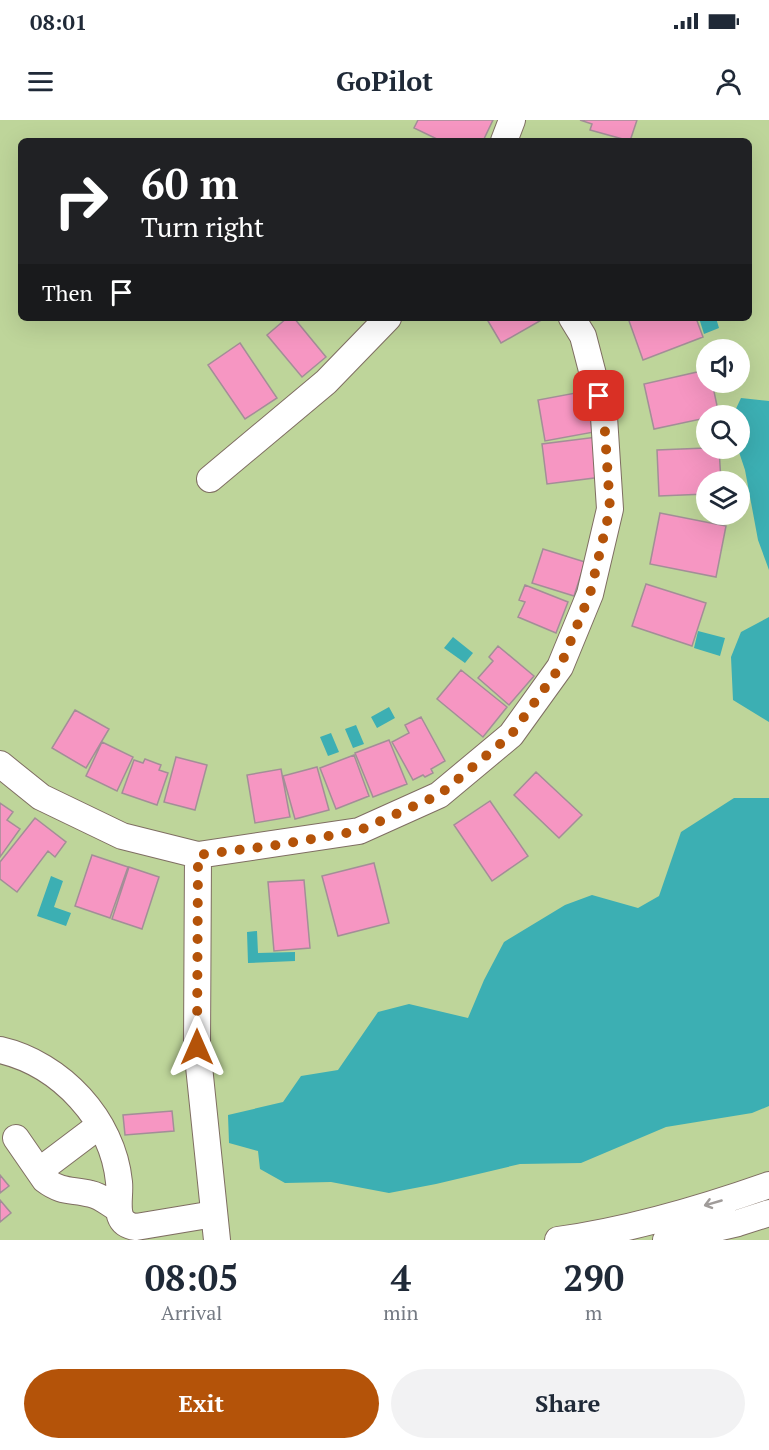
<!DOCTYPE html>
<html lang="en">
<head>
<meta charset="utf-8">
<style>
	:root { --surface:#fff; --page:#f2f2f3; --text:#1f2937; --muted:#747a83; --accent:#b45309 }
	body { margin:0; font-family:"PT Serif",serif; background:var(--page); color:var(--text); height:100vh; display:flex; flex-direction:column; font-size:22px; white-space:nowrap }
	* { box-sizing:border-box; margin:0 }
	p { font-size:20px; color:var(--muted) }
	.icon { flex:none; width:33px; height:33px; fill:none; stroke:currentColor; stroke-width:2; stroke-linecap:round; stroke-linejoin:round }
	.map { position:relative; height:1120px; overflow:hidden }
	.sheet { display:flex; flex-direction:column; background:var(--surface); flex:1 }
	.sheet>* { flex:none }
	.guide { position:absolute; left:18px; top:18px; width:734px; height:183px; border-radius:9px; box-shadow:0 6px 24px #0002; background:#202124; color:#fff; overflow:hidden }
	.fabs { position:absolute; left:696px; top:219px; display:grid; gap:12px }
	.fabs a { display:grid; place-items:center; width:54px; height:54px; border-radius:50%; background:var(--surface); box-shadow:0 6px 24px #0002; font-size:30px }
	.pin { position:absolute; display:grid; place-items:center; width:51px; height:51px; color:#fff; margin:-26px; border-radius:12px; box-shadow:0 3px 9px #0006 }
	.me { position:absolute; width:66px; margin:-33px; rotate:0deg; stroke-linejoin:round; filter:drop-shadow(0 0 4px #0008) }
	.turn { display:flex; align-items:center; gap:21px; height:126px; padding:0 24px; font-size:27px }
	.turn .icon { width:78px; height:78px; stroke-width:2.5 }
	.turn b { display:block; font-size:42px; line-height:51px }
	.then { display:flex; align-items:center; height:57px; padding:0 24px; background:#0003; gap:12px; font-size:22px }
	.eta { display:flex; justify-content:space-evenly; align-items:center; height:102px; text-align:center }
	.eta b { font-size:36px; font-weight:700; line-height:42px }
	.primary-button { display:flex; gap:12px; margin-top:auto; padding:12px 24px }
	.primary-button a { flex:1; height:69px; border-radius:36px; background:var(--accent); color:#fff; font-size:24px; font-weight:700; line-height:69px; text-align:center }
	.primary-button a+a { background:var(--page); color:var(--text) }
	.status { display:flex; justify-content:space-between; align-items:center; height:42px; padding:0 30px; background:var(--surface); direction:ltr }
	.status svg { height:16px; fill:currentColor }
	header { display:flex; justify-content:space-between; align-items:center; height:78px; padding:0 24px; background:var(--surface); font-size:27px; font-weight:700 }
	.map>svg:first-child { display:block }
	.green { fill:#bed59a; fill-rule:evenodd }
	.water { fill:#3cafb3 }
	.building { fill:#f696c2; stroke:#a38e97; stroke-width:1.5 }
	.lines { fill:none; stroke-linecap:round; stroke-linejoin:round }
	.minor-casing { stroke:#7f6e62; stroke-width:28 }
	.minor { stroke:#fff; stroke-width:26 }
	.oneway { stroke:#a09c9a }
	.route { stroke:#b45309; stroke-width:10; stroke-dasharray:0 18 }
</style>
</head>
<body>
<div class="status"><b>08:01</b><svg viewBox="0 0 49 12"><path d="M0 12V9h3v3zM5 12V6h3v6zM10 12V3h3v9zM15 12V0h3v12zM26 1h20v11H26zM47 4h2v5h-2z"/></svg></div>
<header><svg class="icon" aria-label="menu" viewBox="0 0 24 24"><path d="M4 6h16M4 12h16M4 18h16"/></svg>GoPilot<svg class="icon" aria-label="person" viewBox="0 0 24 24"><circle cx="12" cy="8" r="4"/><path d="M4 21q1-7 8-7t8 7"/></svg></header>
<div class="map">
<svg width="769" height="1120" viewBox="0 0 769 1120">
	<rect width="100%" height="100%" fill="#feeee4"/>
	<path class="green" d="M0 0H769V1120H0ZM21 21H748V198H21ZM706 230H740V262H706ZM706 296H740V328H706ZM706 362H740V394H706Z"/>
	<path class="water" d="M699 198H716L719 208 704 214Z
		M741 278 769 281V450L758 420 745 350 738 329 740 296 733 295Z
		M769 497V602L733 580 731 537 741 512Z
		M698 511 725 518 720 536 694 528Z
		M453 517 473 533 465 543 444 528Z
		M389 587 395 598 377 608 371 597Z
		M356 605 364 624 353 628 345 609Z
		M331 613 339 632 328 636 320 617Z
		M734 678H769V986L752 993 666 1007 581 1043 520 1044 436 1064 389 1073 331 1062 285 1063 260 1049 258 1031 229 1023 228 995 283 982 301 956 338 950 378 892 409 884 468 898 484 860 504 822 565 785 592 775 638 788 659 776 681 712Z
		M51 756 63 761 54 787 71 793 66 806 37 796Z
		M257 811 258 833 295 832V841L248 843 247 812Z"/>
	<path class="building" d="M418 0H493L483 21H441L414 8Z
		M580 0H637L630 21 590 10 592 4Z
		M287 198H294L326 237 302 257 267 215Z
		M494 198H545L501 223 488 201Z
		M628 198H696L703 217 643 240Z
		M240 223 277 278 245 299 208 245Z
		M706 250V262H712L719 295 706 296V298L654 309 644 264Z
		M586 271 594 312 545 321 538 280Z
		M597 317 602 357 547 364 542 324Z
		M706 328H719L721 362H706V374L659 376 657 330Z
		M660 393 726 406 716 457 650 444Z
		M543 429 585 442 574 476 532 463Z
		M646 464 706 483 692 526 632 506Z
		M525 465 568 482 556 513 518 497 525 482 519 480Z
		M498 526 534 556 509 585 478 558 493 541 489 537Z
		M461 550 507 587 483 617 437 579Z
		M75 590 109 609 86 648 52 628Z
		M421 597 445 641 431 649 433 653 425 657 423 655 413 660 392 622 409 613 405 605Z
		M389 620 407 664 373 677 355 633Z
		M102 622 133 637 117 671 86 656Z
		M354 635 369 676 336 689 320 648Z
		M176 637 207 645 195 690 164 682Z
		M145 639 161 645 159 650 168 653 157 685 122 673 134 640 143 643Z
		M317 647 329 690 295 699 283 656Z
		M281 649 290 697 255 703 247 655Z
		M536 652 582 695 559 718 514 675Z
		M490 681 528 736 492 761 454 705Z
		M0 683 13 692 7 700 20 709 0 737Z
		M35 698 66 722 55 737 48 731 17 772 0 759V742Z
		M92 735 128 747 110 798 75 786Z
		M374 743 389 803 338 816 322 756Z
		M129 747 159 757 142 809 112 799Z
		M304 760 310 828 274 831 268 762Z
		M172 991 174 1011 125 1015 123 995Z
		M0 1055 9 1066 0 1073Z
		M0 1080 11 1093 0 1102Z"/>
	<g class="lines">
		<g class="minor-casing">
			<path id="minor" d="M504 21 512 0
				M210 359 326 262 388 198
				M0 644 41 677 122 716 198 735 359 711 439 675 511 615 560 547 590 474 610 389 604 297 583 216 572 198
				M198 735 197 927 217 1120
				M0 930C61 944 113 1000 119 1062 121 1079 111 1104 136 1107L214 1094
				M16 1018 45 1060C62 1073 72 1069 91 1074 101 1076 108 1083 117 1088
				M39 1051 100 1005
				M558 1120C630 1110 701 1089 769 1065
				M666 1120 738 1103 769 1093"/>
		</g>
		<use href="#minor" class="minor"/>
	</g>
	<defs><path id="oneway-shaft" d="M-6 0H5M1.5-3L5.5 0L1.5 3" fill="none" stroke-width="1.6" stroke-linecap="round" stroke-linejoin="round" transform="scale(1.5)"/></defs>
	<use class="oneway" href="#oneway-shaft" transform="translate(713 1083) rotate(164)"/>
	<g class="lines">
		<path class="route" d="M197 927 198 735 277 725 358 711 439 675 511 615 560 547 590 474 610 389 604 297 599 276"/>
	</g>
</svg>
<div class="fabs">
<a><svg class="icon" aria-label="sound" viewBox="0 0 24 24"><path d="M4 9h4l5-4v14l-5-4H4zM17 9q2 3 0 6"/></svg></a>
<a><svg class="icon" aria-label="search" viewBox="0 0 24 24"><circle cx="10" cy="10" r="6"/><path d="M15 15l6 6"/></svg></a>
<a><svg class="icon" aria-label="layers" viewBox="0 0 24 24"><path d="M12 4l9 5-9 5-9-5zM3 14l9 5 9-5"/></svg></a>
</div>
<div class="pin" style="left:599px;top:276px;background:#d93025"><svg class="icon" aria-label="arrive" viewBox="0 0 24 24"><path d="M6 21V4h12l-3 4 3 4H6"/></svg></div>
<svg class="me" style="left:197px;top:927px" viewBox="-20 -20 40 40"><path d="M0-17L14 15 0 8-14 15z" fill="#b45309" stroke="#fff" stroke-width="4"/></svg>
<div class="guide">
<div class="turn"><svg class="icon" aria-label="right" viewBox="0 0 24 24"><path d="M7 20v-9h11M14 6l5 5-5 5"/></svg><div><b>60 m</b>Turn right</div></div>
<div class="then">Then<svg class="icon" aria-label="arrive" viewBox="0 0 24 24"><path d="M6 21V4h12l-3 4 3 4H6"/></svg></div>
</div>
</div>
<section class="sheet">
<div class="eta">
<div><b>08:05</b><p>Arrival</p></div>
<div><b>4</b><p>min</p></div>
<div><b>290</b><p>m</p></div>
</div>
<div class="primary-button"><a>Exit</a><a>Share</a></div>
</section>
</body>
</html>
